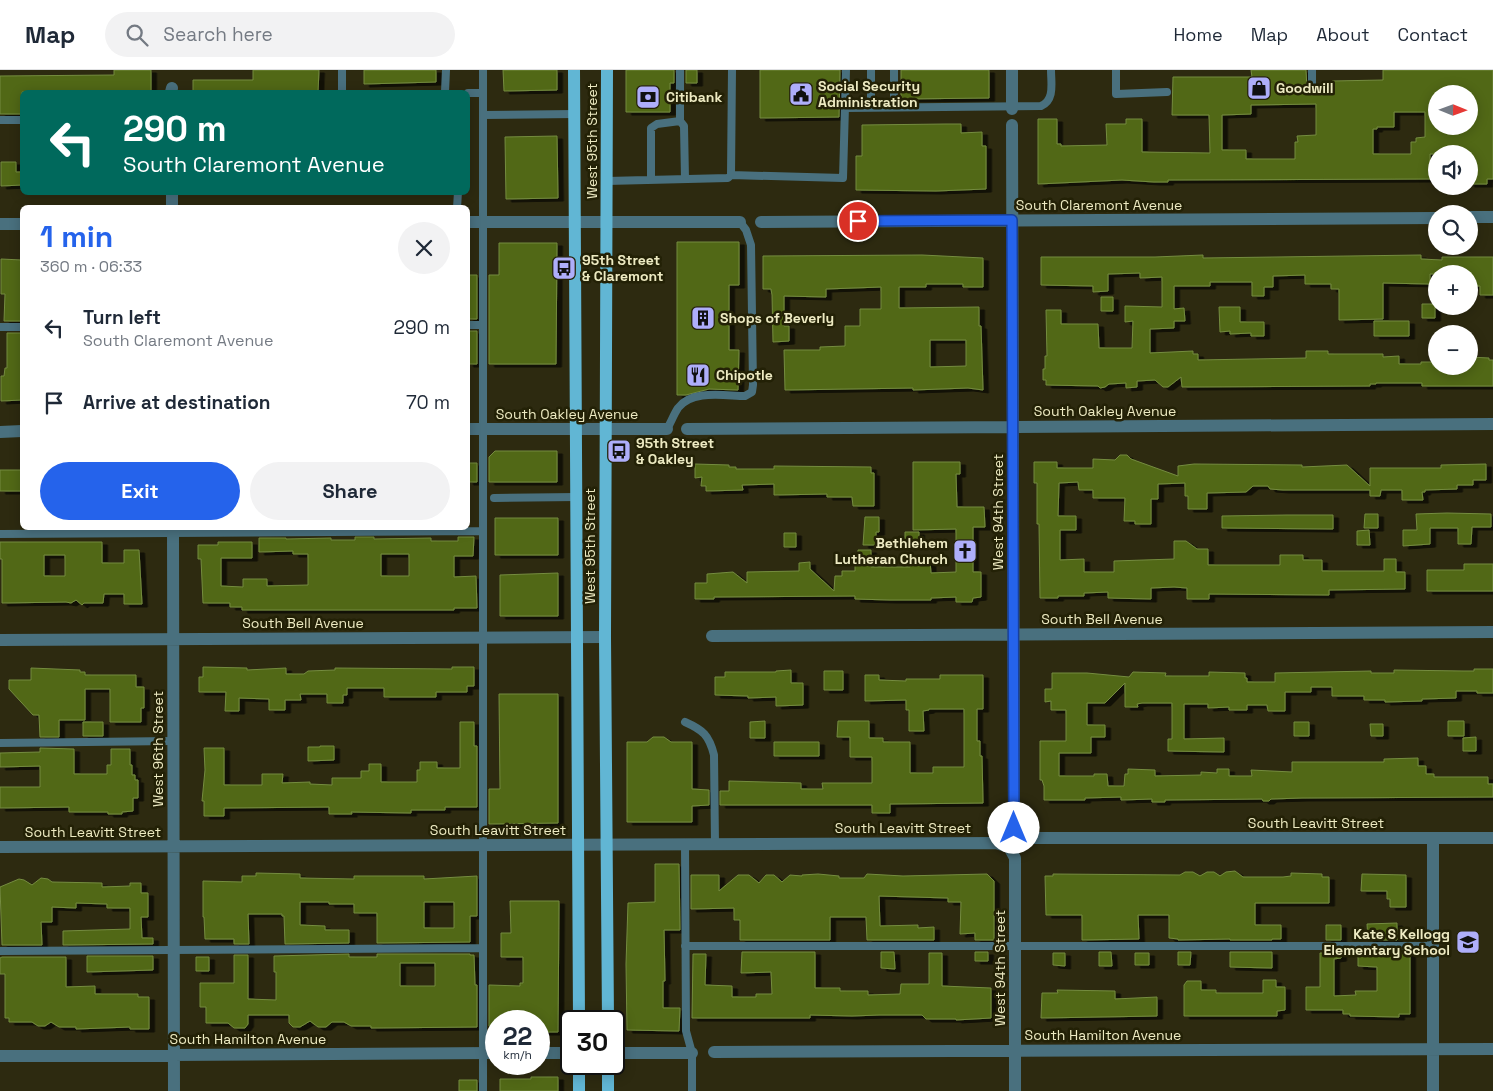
<!DOCTYPE html>
<html lang="en">
<head>
<meta charset="utf-8">
<style>
	:root { --surface:#fff; --page:#f2f2f3; --text:#1f2937; --muted:#747a83; --line:#e0e1e3; --accent:#2563eb }
	body { margin:0; font-family:"Space Grotesk",sans-serif; background:var(--page); color:var(--text); height:100vh; display:flex; flex-direction:column; font-size:19px; white-space:nowrap }
	* { box-sizing:border-box; margin:0 }
	p { font-size:16px; color:var(--muted) }
	.icon { flex:none; width:28px; height:28px; fill:none; stroke:currentColor; stroke-width:2; stroke-linecap:round; stroke-linejoin:round }
	.map { position:relative; flex:1; overflow:hidden }
	.panel { position:absolute; left:20px; top:135px; width:450px; height:325px; display:flex; flex-direction:column; background:var(--surface); border-radius:8px; box-shadow:0 2px 12px #0003 }
	.panel>* { flex:none }
	.banner { position:absolute; left:20px; top:20px; width:450px; height:105px; border-radius:8px; box-shadow:0 2px 12px #0003; background:#00695c; color:#fff; overflow:hidden }
	.needle { width:32px; rotate:91deg }
	.controls { position:absolute; left:1428px; top:15px; display:grid; gap:10px }
	.controls a { display:grid; place-items:center; width:50px; height:50px; border-radius:50%; background:var(--surface); box-shadow:0 2px 12px #0003; font-size:25px }
	.speed { position:absolute; left:485px; top:940px; display:flex; gap:10px; font-size:25px; font-weight:700; text-align:center }
	.speed>* { display:grid; place-content:center; width:65px; height:65px; border-radius:50%; background:var(--surface); box-shadow:0 2px 12px #0003; line-height:1 }
	.speed small { font-size:12px; font-weight:400 }
	.speed .limit { border:2px solid #111; border-radius:8px; background:#fff; color:#111 }
	.pin { position:absolute; display:grid; place-items:center; width:42px; height:42px; color:#fff; margin:-21px; border:2px solid #fff; border-radius:50%; box-shadow:0 1px 5px #0007 }
	.me { position:absolute; width:55px; margin:-28px; rotate:0deg; stroke-linejoin:round; filter:drop-shadow(0 0 4px #0008) }
	.turn { display:flex; align-items:center; gap:18px; height:105px; padding:0 20px; font-size:22px }
	.turn .icon { width:65px; height:65px; stroke-width:2.5 }
	.turn b { display:block; font-size:35px; line-height:42px }
	.round { display:grid; place-items:center; flex:none; width:52px; height:52px; border-radius:26px; background:var(--page) }
	.summary { display:flex; align-items:center; justify-content:space-between; height:85px; padding:0 20px }
	h1 { font-size:30px; font-weight:700; line-height:38px; color:var(--accent) }
	.button { display:flex; gap:10px; margin-top:auto; padding:10px 20px }
	.button a { flex:1; height:58px; border-radius:30px; background:var(--accent); color:#fff; font-size:20px; font-weight:700; line-height:58px; text-align:center }
	.button a+a { background:var(--page); color:var(--text) }
	ul { padding:0; list-style:none }
	li { display:flex; align-items:center; gap:15px; height:75px; padding:0 20px }
	li div { flex:1 }
	li b { display:block; font-size:19px }
	li em { font-style:normal }
	header { display:flex; align-items:center; gap:30px; box-sizing:border-box; height:70px; padding:0 25px; background:var(--surface); border-bottom:1px solid var(--line) }
	header strong { font-size:24px }
	nav { display:flex; gap:28px; margin-inline-start:auto; font-size:18px }
	.search { width:350px; height:45px; background:var(--page); display:flex; align-items:center; gap:12px; box-sizing:border-box; padding:0 18px; border-radius:28px; color:var(--muted); font-size:19px }
	.map>svg:first-child { display:block }
	.building { fill:#516717; stroke:#748c3f; fill-rule:evenodd; filter:url(#shadow) }
	.lines { fill:none; stroke-linecap:round; stroke-linejoin:round }
	.lane { stroke:#49707e; stroke-width:8 }
	.street { stroke:#49707e; stroke-width:12 }
	.primary { stroke:#61b6d4; stroke-width:12 }
	.route-casing { stroke:#184099; stroke-width:12 }
	.route { stroke:#2563eb; stroke-width:9 }
	.labels { text-anchor:middle; stroke-width:5; stroke-linejoin:round; paint-order:stroke }
	.poi-label { font-size:14px; font-weight:bold; fill:#edeac2; stroke:#232106; text-anchor:start }
	.street-label { font-size:14px; fill:#edeac2; stroke:#232106 }
</style>
</head>
<body>
<header>
<strong>Map</strong>
<div class="search"><svg class="icon" aria-label="search" viewBox="0 0 24 24"><circle cx="10" cy="10" r="6"/><path d="M15 15l6 6"/></svg>Search here</div>
<nav><a>Home</a><a>Map</a><a>About</a><a>Contact</a></nav>
</header>
<div class="map">
<svg width="1493" height="1021" viewBox="0 0 1493 1021">
	<defs>
		<filter id="shadow"><feDropShadow dx="5.5" dy="3" stdDeviation="0" flood-color="#0009"/></filter>
	</defs>
	<rect width="100%" height="100%" fill="#2d2a10"/>
	<path class="building" d="M114 0H151V22H22V44H0V6L114 5Z
		M253 0H319L318 22H193V10H253Z
		M364 0H436V12L364 14Z
		M503 0H557V20L504 21Z
		M626 0H674V13H670V42H626Z
		M686 0H697V13H686Z
		M760 0H840L839 47 760 48Z
		M901 0H989V28L901 29Z
		M1251 0H1306L1307 19 1312 21 1332 19V11L1383 10V0H1493V109H1487V114H1469V84H1430V109L1168 110V112H1154L1122 110 1038 114V49H1057V74H1061V76L1107 75 1106 54H1126V49H1142V82L1210 83 1209 45H1172L1173 7H1252ZM1436 24H1469V56H1436ZM1316 34V65L1297 66 1298 72H1295V89H1246V80H1222V45L1251 44V35ZM1394 42H1425V67L1416 68V72H1411V84H1373V59H1377V57H1394Z
		M945 54H961V63L982 62V76H986V119L936 121 856 120V86H862V55Z
		M557 66 558 128 506 129 505 67Z
		M1 92H16V102H22V115L1 116Z
		M677 172H739V215H729V280H739L738 320 709 319 686 325H677Z
		M499 173H557L556 294H489V205H499Z
		M922 185 983 188V217H963V214H926V217H899V238L979 237V256H981L983 320 968 318 913 320V318L785 320 784 280H820V277L845 276V256H860V239H881V217L826 219V227L784 226V256H789V271L773 272 772 225 771 219H763V186ZM930 270H966V296L930 297Z
		M1203 185V188L1421 185V189L1442 190V187H1493V225H1480V216H1469V204H1430V214L1383 213V249L1339 250V219H1331V214H1305V205L1273 206V217H1264V226H1252V212H1210V216H1174V239L1184 238 1185 251H1174V258L1150 259V283L1193 281V284H1198V290L1306 288V281H1328V284H1383V287L1399 286V294H1421V292H1433V296H1469V287L1489 288V290H1493V316H1422V313H1376V314H1370V316L1182 317 1181 307 1168 317H1163L1155 310 1137 311V317L1126 318V313L1109 314 1105 317 1100 318 1098 316 1046 315V310H1043V299H1045V286H1047L1046 240H1061V254H1098L1099 278H1132L1133 251 1125 252V236L1162 237V207L1140 208V203L1108 204V221L1093 222V216L1041 215V187H1155Z
		M1 189 22 190V251H4L5 224H1Z
		M468 205H477V249H468Z
		M1101 227H1113V241H1101Z
		M1422 234H1435V248H1422Z
		M1219 237H1240V252H1264V266H1251V263L1230 264V261L1220 262Z
		M1374 251H1409V266H1374Z
		M468 261H477V294H468Z
		M7 263H22V330L1 331V306H4L5 298H7Z
		M495 381H557V412H489V387Z
		M1120 385H1127L1131 389 1178 406V396L1194 394 1302 395V397L1347 395 1370 416V398H1441V395L1486 394V410H1473V415H1457V419L1425 420V422H1422L1423 430H1402V420H1381L1380 426H1370V420H1283L1270 419 1268 416H1253L1246 422 1207 423V439H1188V426H1185V413L1158 414V429H1151V454H1135V451H1124L1125 428H1093V420H1079L1078 412 1059 413 1058 446H1076V460H1060V490L1084 489V502H1114V491L1174 489V471H1186L1197 479H1208V495H1280V485H1303V490H1322V501H1384V489H1396V502H1405V519L1329 520V525L1209 524V529H1187V518L1174 517 1151 518V529L1108 528V522L1084 523V526H1058V528H1040L1039 454H1037V413H1034V392H1057V398H1093V389L1115 390Z
		M913 392H960V404H956L957 437H984L985 457H973V502H981V527L973 528 972 532H956V527L931 528V530H890L855 529V526L714 527V529H695V513H707V504L733 502 747 513V502L799 501V493L810 492V499L834 521 835 506H842V501H855V485H858V480H871V497H910V491H930L931 503 956 502V459L913 460Z
		M468 393H477V412H468Z
		M695 394 729 395V397H736V399H774V396L871 397V403H874V436H853L852 427H827V424L774 425V414L742 415 743 420 706 421V416H701L702 407 695 408Z
		M0 400H22V421H0Z
		M1447 443 1491 444V457H1472L1471 474H1458V458H1430V474L1403 476V460H1417L1416 444Z
		M1365 444H1378V458H1364Z
		M1287 445H1333V459L1222 458V446Z
		M865 447H879V462H876V475H863Z
		M495 448H558V485H495Z
		M1369 460 1370 475H1357V461Z
		M905 462H919V475H905Z
		M784 463H796V477H784Z
		M355 467H374V469L431 468V471H458V467H474L473 486H454V507L476 506 477 538H454V540H242V537H230V533H203L201 489H198V475H218V472H252V488H221V516L243 517V509H267V516L308 515V484H293V481L259 482V468H286V469L331 468V470H355ZM381 484H409V506H381Z
		M0 472H102V493H124V480H139L142 534H124V524H104L103 533H84L82 535 76 530 71 533 66 532 2 533V489H0ZM44 485H65V506H44Z
		M1464 494H1493V521H1427V500H1464Z
		M558 503V546H500V505Z
		M203 597 247 598V600L286 598V604H304L308 601 335 600V598L452 599V597H474V616H467V622H436V627H384V618H347V625H343V633H327V624H300L301 630H285V640H269V629L239 628V641H225L226 622H199V607H203Z
		M31 598 80 600V602H85V605H136V617H144V638H141V652H110V619H85V650H59V667H40L39 645H33L9 619V610H31Z
		M1474 599H1493V623H1477V621H1456V628L1422 629V631L1385 632V630H1364V626H1332V617H1311V622H1285V641H1268L1267 635H1247V640H1229V637L1208 638V634H1184V669L1224 668V682L1168 681V669H1172V633H1142L1137 634 1138 637H1125V613L1105 633H1087V655H1105V667H1091V683H1059V706H1094V704H1107L1108 716H1124L1125 704H1128V699L1155 700V706L1201 705V702L1217 703V699H1229V706H1252L1251 700 1292 702V692H1384V689L1418 688V696H1426V704H1434V707H1488V714H1493V727L1302 728 1271 729 1269 731H1263L1262 729 1165 730V732H1152V729L1121 730V727L1085 728V730H1044V716L1042 710H1040V671H1066V640H1051V631L1045 632V619H1052V603H1087L1129 607 1133 602 1166 603 1165 606H1209V602L1245 603V608H1247V612H1275V603L1371 601V603H1394V600L1463 601H1474Z
		M791 600V613H803V635L776 636V627L748 628V626L715 625V607H725V602H776V601Z
		M824 601H843V620H824Z
		M865 605H879V610L906 611V609H940V605H983V639H977V671H980V686H982L983 733 890 734V743H872V735H720V721H729V711L801 713V719H823L822 713H872V687H850V667H837L838 651H869V668H883V672H910V703H933V697H964V639H929V640L923 641 924 661H909V640H906V630L865 631Z
		M499 624H558V753L489 754V719H500Z
		M765 651V668H750V652Z
		M1448 651H1464V666H1448Z
		M83 652H103V666H83Z
		M460 652H474V676H477V737H445V740H411V743L351 742 352 744H329V737L224 738V746H204V731H202L205 700 204 678H224V715H262V704H283L282 713 310 712V714L332 715V708H361V701H369V694H381V712H417V700H420V692H437V698H460Z
		M1294 652H1309V666H1294Z
		M1370 654H1383V666H1371Z
		M653 667H664L671 672H692V719L709 720V735L692 736V752H627V672H647Z
		M1476 667V681H1463V668Z
		M774 672H819V686H774Z
		M320 676H334V690L308 691V677H320Z
		M40 678 74 679V704H107V695H111V679H130V695H132V705H135V710H138V728H133V741L122 742V744H108V742H69V737L0 738V717H40V696L0 697V683L40 682Z
		M655 794H679L680 860H664L665 911H663V938H680L679 961 627 960 626 894 628 833 655 832Z
		M1235 801 1243 807H1283L1291 806V803L1322 804V807H1329V833H1255V855H1281V869H1272V870H1230V869L1178 870V869L1169 868V845H1138L1139 869 1082 870V845H1046L1045 806H1053V804L1180 805 1185 802H1193L1200 806 1207 802H1214L1220 806 1226 802Z
		M256 803 300 804V808L354 809V806H424V809L477 806V846H470V872L377 873V843H354V834H329V832H300V855L325 856V860H349V873L285 874 284 846H282V844H248L249 874H234V869H205L204 847H203V811L242 812V806H256ZM424 832H454V858H424Z
		M818 804 839 806V808H864L867 804 903 806 987 804 994 811V870H975V863L960 864 961 832H948V828L879 826 880 856 918 855V858L934 857V870H867L866 847H830V870H740V850H734V838L691 839V805H719V821L738 805H749L759 813 766 805H774L782 812 790 805 802 806V805Z
		M1362 804 1406 805V837H1390V829H1387V821H1361Z
		M41 808 48 809 52 812 102 813V817L130 816V813H141V823H148V847H141L142 868H153V874L63 875V861L130 859V838H107V834L76 833V838L52 837V852H41L42 875H2L0 817 19 809 24 810 32 815Z
		M510 831H559L558 962H539V951H496V956H489V915L520 916V913H523V887H501V863H511Z
		M1397 853V870H1368L1367 854Z
		M1326 855H1341V870H1326Z
		M742 882H815V918H840V921H868V925L900 924 901 914H929V883H942V916L991 918V948L956 950V949H926L922 945H879L852 946 810 945V948H692L693 884H706L705 915 732 916V927H756V924H772L771 902 741 903Z
		M881 882H894L895 899 881 898Z
		M975 882H988V891H975Z
		M1099 882H1111L1112 896H1099Z
		M1178 882H1191L1190 895H1178Z
		M1230 882H1272V898L1230 897Z
		M1326 882H1341V888L1334 889V926L1356 925 1355 921H1377V897L1358 896V882L1410 883V944H1399V947L1350 946V944H1343V940H1306V917H1320V883H1326Z
		M1053 883H1065V896L1053 895Z
		M1135 883H1149V895H1135Z
		M349 884V887H377V884H470V885H474L475 915H477V957L371 958V956H351L344 952H332L326 957H318L310 951 300 957H293L289 953V945H248V954L245 958H234L228 953H206V937H200V913H234V885H248V929L276 930V902H274V886ZM400 893H435V916H400Z
		M87 886H153V900L87 902Z
		M2 887H66V917L95 916V924H138V927H149V959H130V957L76 959V957H59L51 952 45 956H38L32 952H9V948H5V904H0V888Z
		M196 887H209V901H196Z
		M1263 910H1276V917H1285V940L1277 941V946H1184V915L1187 911H1201V920H1216V923H1263Z
		M1057 920 1115 921V929L1157 927V946L1041 948 1042 923H1058Z
		M531 1007H558V1021H500V1009H531Z
		M459 1010H477V1021H459Z"/>
	<g class="lines">
		<path class="lane" d="M342 0V22
			M483 0V1021
			M680 0V51
			M894 0V37
			M1116 0V24L1167 22
			M1312 0V15
			M445 22 446 0
			M468 23H483
			M871 37V0
			M845 38 1041 36C1055 30 1051 13 1051 0
			M483 45 575 44
			M0 50H22
			M731 105 732 0
			M651 110V58L657 54 680 51 684 56 685 109
			M607 111 728 108 731 105 843 108 846 0
			M457 138 458 122
			M468 255H482
			M0 257H22
			M667 359C671 352 674 344 678 338 692 319 726 326 745 326L752 322 753 315 751 175 746 160 740 152
			M494 428 577 427
			M0 464 483 461
			M685 652C703 660 709 665 714 685L715 774
			M0 673 173 671
			M685 774 686 961 692 983V1021
			M685 876H1433
			M0 881 482 878"/>
		<path class="street" d="M1012 0V39
			M171 22 172 18
			M1012 55 1014 753 1015 758 1020 768H1493
			M172 122V138
			M1469 147H1493
			M468 152H740
			M761 152 1436 148
			M0 154H22
			M468 359H667
			M687 359 1493 354
			M0 362 22 361
			M173 458 174 1021
			M712 566 1493 562
			M0 570 605 567
			M0 777 996 773 1009 777 1015 788V1021
			M714 982 1493 979
			M539 983H571
			M614 983H692
			M0 986 496 983
			M1433 1021V768"/>
		<path class="primary" d="M574 0 579 951
			M607 0 605 567 608 951
			M579 1021V994
			M608 1021V994"/>
	</g>
	<g class="lines">
		<g class="route-casing">
			<path id="route" d="M858 151 1012 150 1014 758"/>
		</g>
		<use href="#route" class="route"/>
	</g>
	<defs>
		<g id="shop-square" transform="scale(1.25)"><rect x="-9" y="-9" width="18" height="18" rx="4" fill="#aeaefa" stroke="#232106"/><path d="M-5-2.5h2.3a2.7 3.5 0 0 1 5.4 0H5L5.5 6h-11ZM-1.5-2.5h3a1.5 2.3 0 0 0-3 0Z" fill="#111"/></g>
		<g id="civic-square" transform="scale(1.25)"><rect x="-9" y="-9" width="18" height="18" rx="4" fill="#aeaefa" stroke="#232106"/><path d="M-.6-6.5H3V-4.5H.6V-3L4-1V1h2V6H-6V1h2V-1L-.6-3ZM-1.2 2.5V6h2.4V2.5Z" fill="#111"/></g>
		<g id="bank-square" transform="scale(1.25)"><rect x="-9" y="-9" width="18" height="18" rx="4" fill="#aeaefa" stroke="#232106"/><path d="M-6-4H6V4H-6ZM0-2.3a2.3 2.3 0 1 0 0 4.6a2.3 2.3 0 1 0 0-4.6Z" fill="#111"/></g>
		<g id="bus-square" transform="scale(1.25)"><rect x="-9" y="-9" width="18" height="18" rx="4" fill="#aeaefa" stroke="#232106"/><path d="M-5-6H5V4H4V6H2V4H-2V6H-4V4H-5ZM-3.5-4V0h7V-4ZM-3.5 1.2v1.5H-2V1.2ZM2 1.2v1.5H3.5V1.2Z" fill="#111"/></g>
		<g id="building-square" transform="scale(1.25)"><rect x="-9" y="-9" width="18" height="18" rx="4" fill="#aeaefa" stroke="#232106"/><path d="M-4-6H4V6H1V3H-1V6H-4ZM-2.5-4.3h1.7v1.8h-1.7ZM.8-4.3h1.7v1.8H.8ZM-2.5-1h1.7V.8h-1.7ZM.8-1h1.7V.8H.8Z" fill="#111"/></g>
		<g id="restaurant-square" transform="scale(1.25)"><rect x="-9" y="-9" width="18" height="18" rx="4" fill="#aeaefa" stroke="#232106"/><path d="M-5-6h1v4h1v-4h1v4h1v-4h1v5L-1.5 .5V6h-2V.5L-5-1ZM5-6V6H3V1.5H1.5Q1.5-4 5-6Z" fill="#111"/></g>
		<g id="church-square" transform="scale(1.25)"><rect x="-9" y="-9" width="18" height="18" rx="4" fill="#aeaefa" stroke="#232106"/><path d="M-1.2-6h2.4v3.5h3.3v2.4h-3.3V6h-2.4V-.1h-3.3v-2.4h3.3Z" fill="#111"/></g>
		<g id="school-square" transform="scale(1.25)"><rect x="-9" y="-9" width="18" height="18" rx="4" fill="#aeaefa" stroke="#232106"/><path d="M0-5L7-2L0 1L-7-2ZM-4 1L0 2.5L4 1V4Q0 6-4 4Z" fill="#111"/></g>
	</defs>
	<g fill-rule="evenodd">
		<use href="#shop-square" x="1259" y="18"/>
		<use href="#civic-square" x="801" y="24"/>
		<use href="#bank-square" x="648" y="27"/>
		<use href="#bus-square" x="564" y="198"/>
		<use href="#building-square" x="703" y="248"/>
		<use href="#restaurant-square" x="698" y="305"/>
		<use href="#bus-square" x="619" y="381"/>
		<use href="#church-square" x="965" y="481"/>
		<use href="#school-square" x="1468" y="872"/>
	</g>
	<g class="labels">
		<g class="poi-label">
			<text x="818" y="21">Social Security<tspan x="818" dy="16">Administration</tspan></text>
			<text x="1276" y="23">Goodwill</text>
			<text x="666" y="32">Citibank</text>
			<text x="582" y="195">95th Street<tspan x="582" dy="16">&amp; Claremont</tspan></text>
			<text x="720" y="253">Shops of Beverly</text>
			<text x="716" y="310">Chipotle</text>
			<text x="636" y="378">95th Street<tspan x="636" dy="16">&amp; Oakley</tspan></text>
			<text x="948" y="478" text-anchor="end">Bethlehem<tspan x="948" dy="16">Lutheran Church</tspan></text>
			<text x="1450" y="869" text-anchor="end">Kate S Kellogg<tspan x="1450" dy="16">Elementary School</tspan></text>
		</g>
		<g class="street-label">
			<text transform="translate(592 71) rotate(-90)" y="5">West 95th Street</text>
			<text x="1099" y="140">South Claremont Avenue</text>
			<text x="1105" y="346">South Oakley Avenue</text>
			<text x="567" y="349">South Oakley Avenue</text>
			<text transform="translate(998 442) rotate(-90)" y="5">West 94th Street</text>
			<text transform="translate(590 476) rotate(-90)" y="5">West 95th Street</text>
			<text x="1102" y="554">South Bell Avenue</text>
			<text x="303" y="558">South Bell Avenue</text>
			<text transform="translate(158 679) rotate(-90)" y="5">West 96th Street</text>
			<text x="1316" y="758">South Leavitt Street</text>
			<text x="903" y="763">South Leavitt Street</text>
			<text x="498" y="765">South Leavitt Street</text>
			<text x="93" y="767">South Leavitt Street</text>
			<text transform="translate(1000 898) rotate(-90)" y="5">West 94th Street</text>
			<text x="1103" y="970">South Hamilton Avenue</text>
			<text x="248" y="974">South Hamilton Avenue</text>
		</g>
	</g>
</svg>
<div class="controls">
<a><svg class="needle" viewBox="-14 -14 28 28"><path d="M0-13l5 13h-10z" fill="#e53935"/><path d="M0 13l5-13h-10z" fill="#747a83"/></svg></a>
<a><svg class="icon" aria-label="sound" viewBox="0 0 24 24"><path d="M4 9h4l5-4v14l-5-4H4zM17 9q2 3 0 6"/></svg></a>
<a><svg class="icon" aria-label="search" viewBox="0 0 24 24"><circle cx="10" cy="10" r="6"/><path d="M15 15l6 6"/></svg></a>
<a>+</a>
<a>−</a>
</div>
<div class="speed"><div>22<small>km/h</small></div><div class="limit">30</div></div>
<div class="pin" style="left:858px;top:151px;background:#d93025"><svg class="icon" aria-label="arrive" viewBox="0 0 24 24"><path d="M6 21V4h12l-3 4 3 4H6"/></svg></div>
<svg class="me" style="left:1014px;top:758px" viewBox="-20 -20 40 40"><circle r="19" fill="#fff"/><path d="M0-13L10 11 0 6-10 11z" fill="#2563eb"/></svg>
<div class="banner">
<div class="turn"><svg class="icon" aria-label="left" viewBox="0 0 24 24"><path d="M17 20v-9H6M10 6l-5 5 5 5"/></svg><div><b>290 m</b>South Claremont Avenue</div></div>
</div>
<section class="panel">
<div class="summary"><div><h1>1 min</h1><p>360 m · 06:33</p></div><a class="round"><svg class="icon" aria-label="close" viewBox="0 0 24 24"><path d="M6 6l12 12M18 6L6 18"/></svg></a></div>
<ul>
<li><svg class="icon" aria-label="left" viewBox="0 0 24 24"><path d="M17 20v-9H6M10 6l-5 5 5 5"/></svg><div><b>Turn left</b><p>South Claremont Avenue</p></div><em>290 m</em></li>
<li><svg class="icon" aria-label="arrive" viewBox="0 0 24 24"><path d="M6 21V4h12l-3 4 3 4H6"/></svg><div><b>Arrive at destination</b></div><em>70 m</em></li>
</ul>
<div class="button"><a>Exit</a><a>Share</a></div>
</section>
</div>
</body>
</html>
